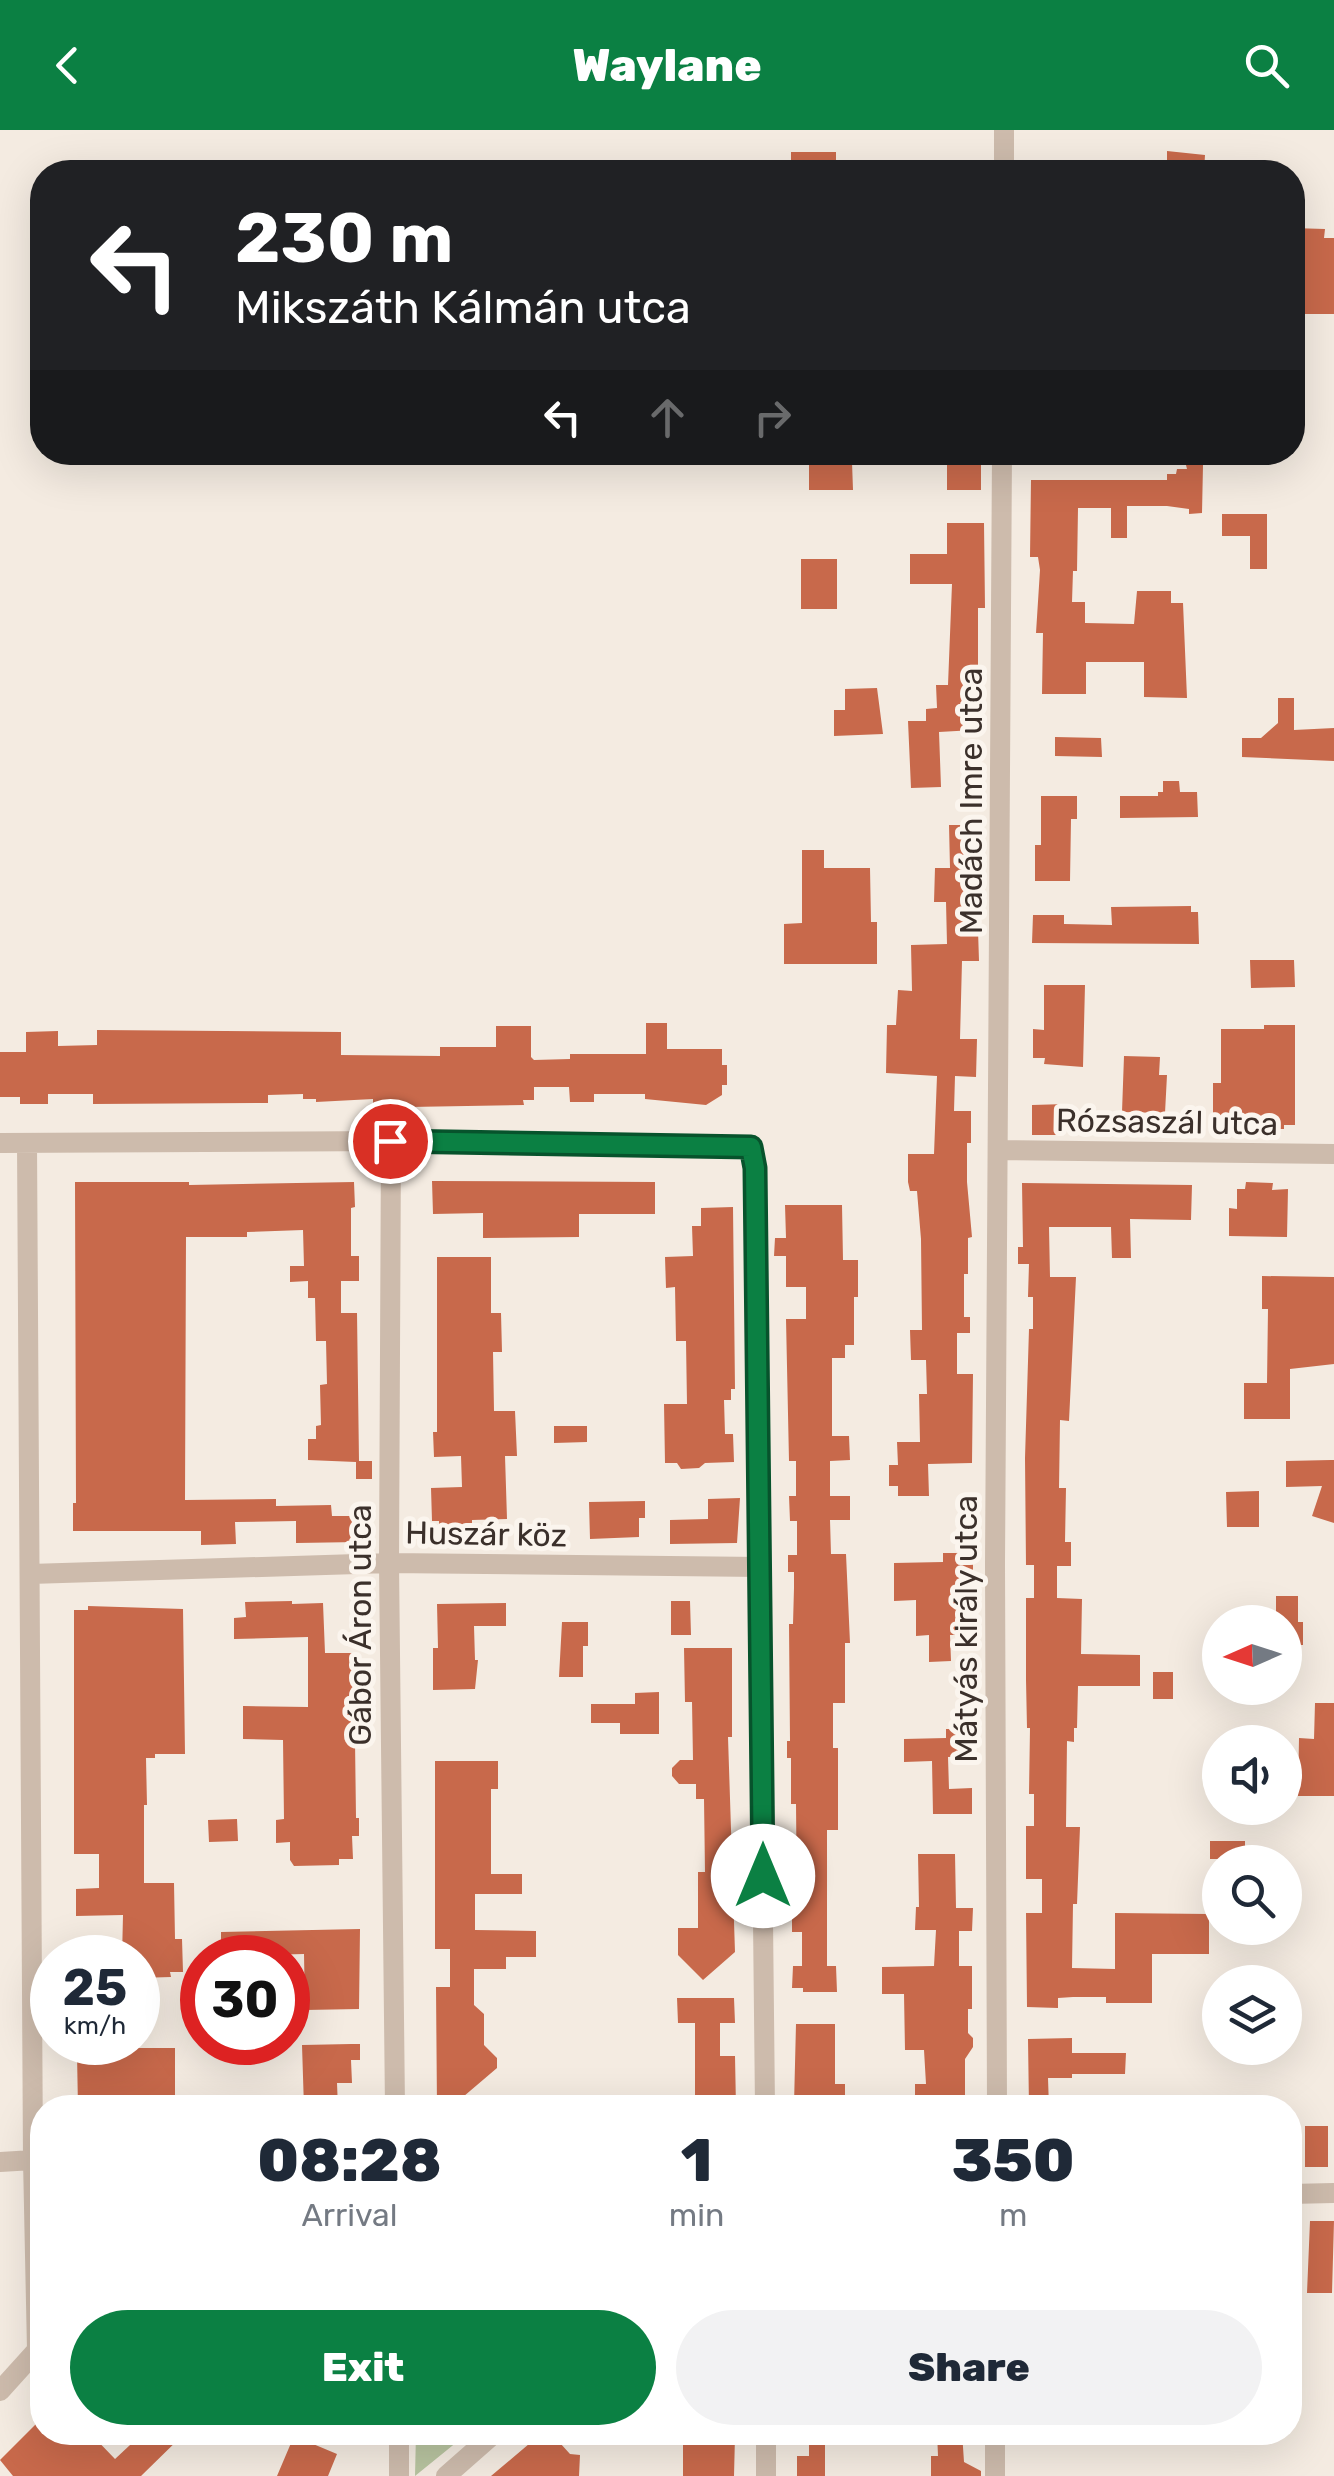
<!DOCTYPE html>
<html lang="en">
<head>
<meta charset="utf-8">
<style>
	:root { --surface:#fff; --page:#f2f2f3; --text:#1f2937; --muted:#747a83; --accent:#0b8043 }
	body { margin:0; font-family:Rubik,sans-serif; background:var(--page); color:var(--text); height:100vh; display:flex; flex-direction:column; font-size:38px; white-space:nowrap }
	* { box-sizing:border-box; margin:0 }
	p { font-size:32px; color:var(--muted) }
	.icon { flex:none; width:55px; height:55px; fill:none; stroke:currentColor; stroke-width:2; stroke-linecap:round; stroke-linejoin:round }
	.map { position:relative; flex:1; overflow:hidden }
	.details { position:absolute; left:30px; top:1965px; width:1272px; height:350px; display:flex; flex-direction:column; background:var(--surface); border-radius:40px; box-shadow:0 10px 40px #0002 }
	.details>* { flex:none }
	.banner { position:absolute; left:30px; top:30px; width:1275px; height:305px; border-radius:40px; box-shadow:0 10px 40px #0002; background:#202124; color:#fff; overflow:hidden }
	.needle { width:65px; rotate:267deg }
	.controls { position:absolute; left:1202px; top:1475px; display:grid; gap:20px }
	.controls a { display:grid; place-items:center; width:100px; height:100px; border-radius:50%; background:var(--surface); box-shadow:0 10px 40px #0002; font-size:50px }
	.speed { position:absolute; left:30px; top:1805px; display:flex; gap:20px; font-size:50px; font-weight:700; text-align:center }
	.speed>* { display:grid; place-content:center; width:130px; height:130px; border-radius:50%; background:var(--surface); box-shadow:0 10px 40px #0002; line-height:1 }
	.speed small { font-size:25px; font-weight:400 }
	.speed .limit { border:15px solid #d22; background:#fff; color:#111 }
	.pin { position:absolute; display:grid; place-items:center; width:85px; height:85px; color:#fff; margin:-42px; border:5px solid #fff; border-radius:50%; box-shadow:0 2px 10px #0007 }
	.me { position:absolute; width:110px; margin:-55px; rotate:0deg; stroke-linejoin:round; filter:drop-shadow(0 0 8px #0008) }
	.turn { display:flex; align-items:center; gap:35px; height:210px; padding:0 40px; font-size:45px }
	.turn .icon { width:130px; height:130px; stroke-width:2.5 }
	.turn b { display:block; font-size:70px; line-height:85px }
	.lanes { display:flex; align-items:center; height:95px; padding:0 40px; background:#0003; justify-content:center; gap:50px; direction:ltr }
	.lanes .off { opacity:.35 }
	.eta { display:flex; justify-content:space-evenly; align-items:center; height:170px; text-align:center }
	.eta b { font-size:60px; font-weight:800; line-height:70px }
	.cta { display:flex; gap:20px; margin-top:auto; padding:20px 40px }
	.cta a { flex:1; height:115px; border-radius:60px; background:var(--accent); color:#fff; font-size:40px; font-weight:800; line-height:115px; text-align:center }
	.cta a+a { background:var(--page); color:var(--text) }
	header { display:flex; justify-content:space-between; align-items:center; height:130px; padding:0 40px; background:var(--accent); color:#fff; font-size:45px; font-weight:800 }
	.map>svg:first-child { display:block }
	.green { fill:#b8c4a0 }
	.building { fill:#c8694b }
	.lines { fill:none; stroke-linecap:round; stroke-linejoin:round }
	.street { stroke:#cdbbac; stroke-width:20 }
	.route-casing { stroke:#07532c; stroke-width:25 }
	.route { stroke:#0b8043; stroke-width:18 }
	.labels { text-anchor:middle; stroke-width:10; stroke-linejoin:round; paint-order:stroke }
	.street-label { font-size:32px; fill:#3b302b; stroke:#fbf5ee }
</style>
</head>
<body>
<header><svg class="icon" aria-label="back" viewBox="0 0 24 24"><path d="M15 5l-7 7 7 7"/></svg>Waylane<svg class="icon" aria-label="search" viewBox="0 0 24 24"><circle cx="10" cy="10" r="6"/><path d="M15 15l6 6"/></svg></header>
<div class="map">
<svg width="1334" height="2346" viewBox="0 0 1334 2346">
	<rect width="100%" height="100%" fill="#f4ebe1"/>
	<path class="green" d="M416 2303V2302L468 2303 415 2346Z"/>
	<path class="building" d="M1167 21 1205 25 1204 42H1167Z
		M791 22H836V42H791Z
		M1292 98 1325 99 1324 108H1334V184H1292Z
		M947 327H981V360H947Z
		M852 332 853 360H809V333Z
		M1186 335H1203L1202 383 1189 384V379L1167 376H1127V408H1111V378H1078L1077 441H1073L1072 472H1085V493L1134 494 1137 461H1171V473H1183L1187 568 1144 567V532H1086V564H1042L1043 503H1036L1040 440 1038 427H1030L1031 350H1167V344H1176L1177 339H1187Z
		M1222 384H1267V439H1250V406H1222Z
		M947 393H984L985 478H978V539H969L974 600 939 602 941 657 911 658 908 591H926V579L937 578 936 555H948L952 454H910V424H947Z
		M801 429H837V479H801Z
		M877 558 883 604 834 606V580H845V559Z
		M1278 568H1294V600L1334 598V631L1242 627V608H1261L1278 593Z
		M1055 607 1101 608 1102 627 1055 626Z
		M1163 651H1179L1180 662H1197L1198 687 1120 688V666H1158V662H1163Z
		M1041 666H1077V689H1071L1070 751H1035V715H1041Z
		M949 695H977V714H973V800H978L979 831H962L960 909H977L976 947 955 946 954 981H971V1013H967V1052L972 1107 968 1108V1144H964V1187H970V1203H957V1244H973L972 1333 928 1334 929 1366H898V1356H889V1335H898L897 1312H920L919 1264H927L926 1230H911L910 1200H922L921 1109 917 1061H910L908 1052V1024H934L937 946 886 943 887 895H896L898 860 912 861 911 815 947 814 946 772H934L935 738H950Z
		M802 720H824V738H870L871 792H877V834H784V794L802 793Z
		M1191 776V782H1198L1199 814 1032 813 1033 785H1064V794L1112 795 1111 777Z
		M1250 830H1294L1295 857 1251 858Z
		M1044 855H1085L1083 937 1044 934 1045 928H1033V899L1044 900Z
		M646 893H667V919H722V935H727V955H722V965L706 975 645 969V964H594V972H570L569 957H534V970H523L524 975 409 977H373V969L316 972V969H303V964L268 965V973L93 974V964H48V974H20V967H0V922H26V902L58 901V916L97 915V900L341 902V925L440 926V917H496V896H531V927L534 930 570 929V924H646Z
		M1264 895H1295V995H1284V999H1213V953H1221V899H1264Z
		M1124 926 1160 927 1159 945H1167L1165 983 1122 982Z
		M1066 974V991H1057V1005H1032V975Z
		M432 1051 655 1052V1084H579V1107L483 1108V1083L433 1084Z
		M75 1052H189V1055L354 1052 355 1077 351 1078V1126H359V1151H341V1183H357L359 1331H372V1349H356V1332L308 1330V1309H316V1296L321 1295 320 1255 327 1254 326 1211H316L315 1168H308V1151L290 1152V1136H304L303 1100 247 1102V1107H186L185 1370 276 1369V1376L331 1375 332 1386H357L358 1412 296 1413V1391L235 1392 236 1414 201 1415V1401H73V1373H76Z
		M1246 1052 1273 1053 1272 1060 1288 1059 1287 1107 1229 1106V1078L1237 1079V1059H1245Z
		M1022 1053 1192 1055 1191 1090 1130 1089 1131 1128H1112L1111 1097H1049L1050 1147H1076L1069 1291 1060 1290 1059 1358H1066L1065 1412H1071V1436H1057V1468L1082 1469 1081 1524 1140 1525V1556H1078L1077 1598H1074V1612L1067 1611 1066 1697H1080L1077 1774H1073L1072 1838 1115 1839V1783L1209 1784V1824H1152V1873H1106V1867H1073L1058 1868V1878L1027 1877 1026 1783H1042V1749H1026V1696H1034V1664H1029L1030 1598H1027L1026 1550V1468H1034V1435H1026L1025 1328 1029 1199H1033V1167H1028L1029 1134H1018V1117H1023Z
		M785 1075H842L843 1130H858V1167H854V1215H845V1228H832V1306H849L850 1330 830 1331V1366H850V1390H830L831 1424H846L850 1513H845V1573H833V1618H838V1700H827V1836H836L837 1862H803V1858H792L793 1836H802V1802H792V1777H797L796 1674H791V1628H787V1611H790L789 1494H793L794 1458V1442H788V1425H797V1391H790L789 1366H796V1331H789L786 1189H806V1157H786V1126H774L775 1108H786Z
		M733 1077 735 1259H731V1270H724L725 1304H733L734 1332 705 1333 699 1338 681 1339 677 1333H665L664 1274H687L686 1211H676L675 1157 666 1158 665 1127 693 1126 692 1096H701V1078Z
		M437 1127H491V1183H501L502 1222H493L494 1281H515L517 1326H505L507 1389 472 1390V1412L439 1413V1391H432L431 1358 462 1357 461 1326 434 1327 433 1302H437Z
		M1262 1146 1334 1147V1234L1290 1239V1289H1244V1253H1267L1268 1179H1262Z
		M554 1296H587V1312L554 1313Z
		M1331 1330H1334V1393L1312 1386 1322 1356 1286 1357V1331Z
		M1259 1361V1397H1227L1226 1362Z
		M740 1368 737 1413 670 1414V1390L708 1389V1369Z
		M645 1371V1388H639V1407L590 1409 589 1372Z
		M943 1423H973V1455L961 1456 962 1505H950L951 1531 929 1532V1505L916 1506V1470L894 1471V1433L943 1432Z
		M1276 1466H1298V1492H1303V1515H1285V1493L1290 1492H1276Z
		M292 1471V1474L323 1473 325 1523H359L358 1610H355L356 1688H359V1706H352L353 1729H339V1735L294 1736 290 1730V1712L276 1713V1690L284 1689 283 1610 243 1609V1576L308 1577V1507L234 1509V1488L246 1487 245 1472Z
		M671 1471H690L691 1505H671Z
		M506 1473V1496H474L475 1530H478L475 1559 433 1560V1518H438L437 1474Z
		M88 1476 183 1479 185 1624H155V1628H146L147 1675H144V1753H174L175 1809H182L183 1842H170L171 1847 138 1848V1828H122L123 1785 76 1786V1759L99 1758V1724H74V1480H88Z
		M562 1492H588V1516H583V1547H559Z
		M684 1518H732V1607H728L735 1822 703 1850 678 1825V1798H698V1742H705L704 1669H696V1654H679L672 1646V1638L680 1630H693L692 1572H685Z
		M1153 1542H1173V1569H1153Z
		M659 1562V1604H620V1593H591V1574H635V1563Z
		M1315 1573H1334V1666H1298L1299 1608 1314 1609Z
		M946 1599H971L972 1626 948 1627 949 1659 972 1658V1684H933L932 1631 904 1632V1609L946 1608Z
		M435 1631H498V1659H491V1744H522V1764H475V1800L536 1801V1827H506V1839H474V1875L484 1884V1915L497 1928V1938L450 1978H437L436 1857H450V1819H435Z
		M237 1689 238 1711 209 1712 208 1690Z
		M1210 1711H1245V1729H1210Z
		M918 1724H955L956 1778H973L972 1801H959V1836H972V1879H968V1903L973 1908V1917L965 1929V1978H915V1954H926L924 1920H905L904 1864H882V1837L934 1836 936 1800H915L916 1777H919Z
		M360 1799 359 1879 305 1880 304 1824 221 1826V1802Z
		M677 1868H734L735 1893H720V1926H735L736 1978H695V1893H678Z
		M796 1894H835V1954H845V1978H799L794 1975Z
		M1072 1908V1923H1126L1125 1944H1072V1948H1048L1049 1978H1029L1028 1909Z
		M351 1914H360V1930H351L352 1953H337L338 1978H304L302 1915Z
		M124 1918H175V1978H78L77 1924 124 1923Z
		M1305 1996H1328V2037H1305Z
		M1310 2091H1334L1332 2163H1307Z
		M42 2288V2302H89L115 2329 144 2302H186L141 2346H13L0 2330Z
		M550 2302 570 2324 580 2325 579 2346H491L536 2308 539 2312Z
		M809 2302H825V2346H797V2326H809Z
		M937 2302H962L964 2332 981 2341V2346H931V2326H938Z
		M294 2306 337 2324 328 2346H277Z
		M735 2306 734 2346H683V2308Z"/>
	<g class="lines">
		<path class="street" d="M1004 42V0
			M391 1011 389 1433 395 1978
			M0 1013 391 1011 751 1017 755 1038 765 1978
			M999 1020 1334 1024
			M30 1444 389 1433 761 1437
			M997 1978 995 1434 1002 322
			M0 2032 33 2030
			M1290 2064 1334 2063
			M0 2261 37 2220 33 2030 27 1013
			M399 2302V2346
			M766 2302V2346
			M446 2346 496 2302
			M995 2346V2302"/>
	</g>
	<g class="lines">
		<g class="route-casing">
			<path id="route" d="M390 1011 751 1017 755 1038 763 1746"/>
		</g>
		<use href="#route" class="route"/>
	</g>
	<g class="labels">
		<g class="street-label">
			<text transform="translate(971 671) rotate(-90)" y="11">Madách Imre utca</text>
			<text transform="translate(1167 992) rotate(1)" y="11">Rózsaszál utca</text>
			<text transform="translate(486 1404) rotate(1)" y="11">Huszár köz</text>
			<text transform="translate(360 1495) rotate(-90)" y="11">Gábor Áron utca</text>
			<text transform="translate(966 1499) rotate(-90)" y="11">Mátyás király utca</text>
		</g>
	</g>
</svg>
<div class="controls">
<a><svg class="needle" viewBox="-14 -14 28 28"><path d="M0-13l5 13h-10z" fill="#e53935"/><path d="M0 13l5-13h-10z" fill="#747a83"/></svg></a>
<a><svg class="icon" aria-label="sound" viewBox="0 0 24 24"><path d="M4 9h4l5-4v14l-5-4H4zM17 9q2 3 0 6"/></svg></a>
<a><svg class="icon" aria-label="search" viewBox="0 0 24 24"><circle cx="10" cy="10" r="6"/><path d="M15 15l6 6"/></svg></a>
<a><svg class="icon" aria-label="layers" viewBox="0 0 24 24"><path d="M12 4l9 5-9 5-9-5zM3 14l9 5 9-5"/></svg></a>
</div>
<div class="speed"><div>25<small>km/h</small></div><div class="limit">30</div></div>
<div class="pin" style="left:390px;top:1011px;background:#d93025"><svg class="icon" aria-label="arrive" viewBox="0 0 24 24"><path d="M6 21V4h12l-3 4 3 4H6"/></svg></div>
<svg class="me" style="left:763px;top:1746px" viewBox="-20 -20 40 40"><circle r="19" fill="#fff"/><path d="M0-13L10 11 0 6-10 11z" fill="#0b8043"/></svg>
<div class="banner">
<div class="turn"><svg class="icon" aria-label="left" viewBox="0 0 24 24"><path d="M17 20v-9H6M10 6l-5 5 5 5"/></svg><div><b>230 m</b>Mikszáth Kálmán utca</div></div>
<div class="lanes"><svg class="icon" aria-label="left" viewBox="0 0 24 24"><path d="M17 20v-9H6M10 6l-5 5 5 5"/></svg><svg class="icon off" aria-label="ahead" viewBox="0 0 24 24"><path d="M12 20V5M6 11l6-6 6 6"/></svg><svg class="icon off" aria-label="right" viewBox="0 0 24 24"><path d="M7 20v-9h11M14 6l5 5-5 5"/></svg></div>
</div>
<section class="details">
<div class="eta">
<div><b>08:28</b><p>Arrival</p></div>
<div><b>1</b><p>min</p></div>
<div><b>350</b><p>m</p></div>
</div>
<div class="cta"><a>Exit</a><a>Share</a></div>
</section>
</div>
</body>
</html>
